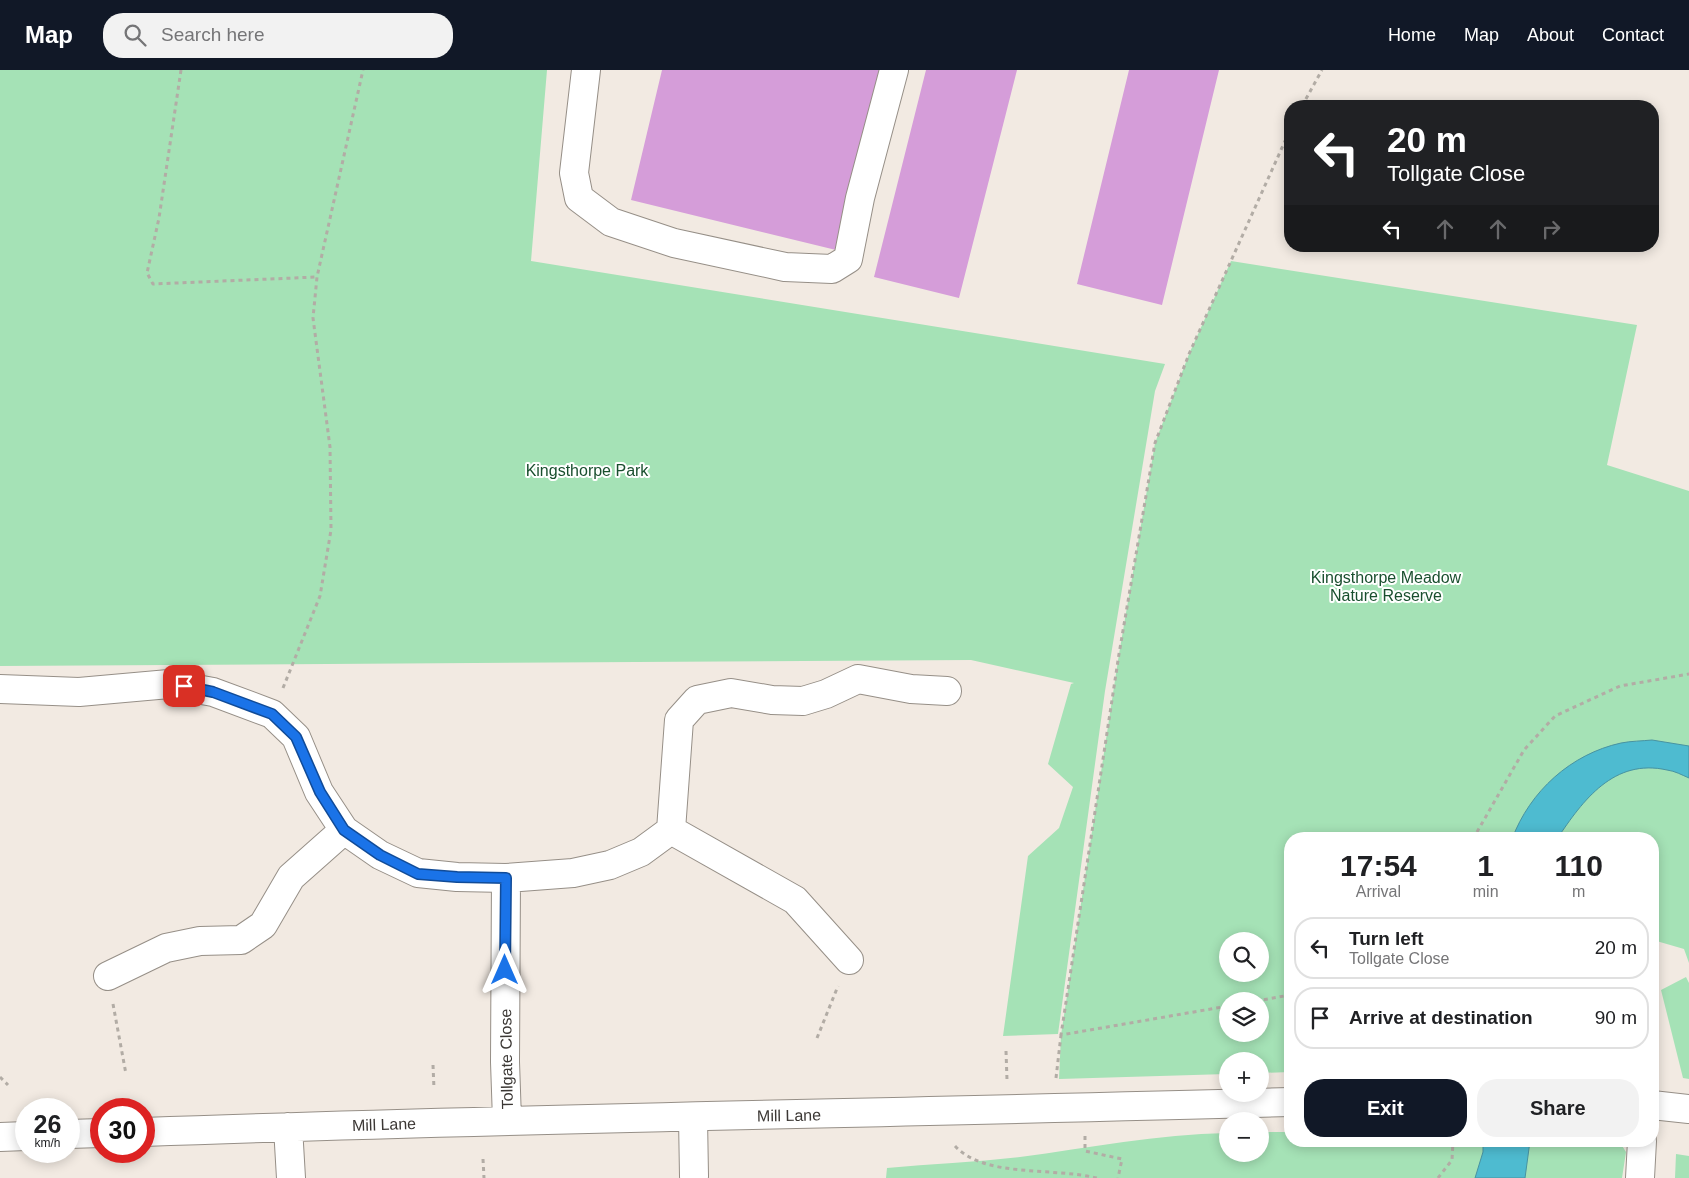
<!DOCTYPE html>
<html lang="en">
<head>
<meta charset="utf-8">
<style>
	:root { --surface:#fff; --page:#f2f2f2; --text:#202124; --muted:#757577; --line:#e0e0e0; --accent:#111827 }
	body { margin:0; font-family:Helvetica,sans-serif; background:var(--page); color:var(--text); height:100vh; display:flex; flex-direction:column; font-size:19px; white-space:nowrap }
	* { box-sizing:border-box; margin:0 }
	p { font-size:16px; color:var(--muted) }
	.icon { flex:none; width:28px; height:28px; fill:none; stroke:currentColor; stroke-width:2; stroke-linecap:round; stroke-linejoin:round }
	.map { position:relative; flex:1; overflow:hidden }
	.panel { position:absolute; left:1284px; top:762px; width:375px; height:315px; display:flex; flex-direction:column; background:var(--surface); border-radius:20px; box-shadow:0 2px 12px #0003 }
	.panel>* { flex:none }
	.top-card { position:absolute; left:1284px; top:30px; width:375px; height:152px; border-radius:20px; box-shadow:0 2px 12px #0003; background:#202124; color:#fff; overflow:hidden }
	.tools { position:absolute; left:1219px; top:862px; display:grid; gap:10px }
	.tools a { display:grid; place-items:center; width:50px; height:50px; border-radius:50%; background:var(--surface); box-shadow:0 2px 12px #0003; font-size:25px }
	.speed { position:absolute; left:15px; top:1028px; display:flex; gap:10px; font-size:25px; font-weight:700; text-align:center }
	.speed>* { display:grid; place-content:center; width:65px; height:65px; border-radius:50%; background:var(--surface); box-shadow:0 2px 12px #0003; line-height:1 }
	.speed small { font-size:12px; font-weight:400 }
	.speed .limit { border:8px solid #d22; background:#fff; color:#111 }
	.pin { position:absolute; display:grid; place-items:center; width:42px; height:42px; color:#fff; margin:-21px; border-radius:10px; box-shadow:0 2px 8px #0006 }
	.me { position:absolute; width:55px; margin:-28px; rotate:0deg; stroke-linejoin:round; filter:drop-shadow(0 0 4px #0008) }
	.turn { display:flex; align-items:center; gap:18px; height:105px; padding:0 20px; font-size:22px }
	.turn .icon { width:65px; height:65px; stroke-width:2.5 }
	.turn b { display:block; font-size:35px; line-height:42px }
	.lanes { display:flex; align-items:center; height:48px; padding:0 20px; background:#0003; justify-content:center; gap:25px; direction:ltr }
	.lanes .off { opacity:.35 }
	.eta { display:flex; justify-content:space-evenly; align-items:center; height:85px; text-align:center }
	.eta b { font-size:30px; font-weight:700; line-height:35px }
	.primary-button { display:flex; gap:10px; margin-top:auto; padding:10px 20px }
	.primary-button a { flex:1; height:58px; border-radius:20px; background:var(--accent); color:#fff; font-size:20px; font-weight:700; line-height:58px; text-align:center }
	.primary-button a+a { background:var(--page); color:var(--text) }
	ul { padding:0; list-style:none }
	li { display:flex; align-items:center; gap:15px; height:62px; margin:0 10px 8px; padding:0 10px; border:2px solid var(--line); border-radius:20px }
	li div { flex:1 }
	li b { display:block; font-size:19px }
	li em { font-style:normal }
	header { display:flex; align-items:center; gap:30px; box-sizing:border-box; height:70px; padding:0 25px; background:var(--accent); color:#fff }
	header strong { font-size:24px }
	nav { display:flex; gap:28px; margin-inline-start:auto; font-size:18px }
	.search { width:350px; height:45px; background:var(--page); display:flex; align-items:center; gap:12px; box-sizing:border-box; padding:0 18px; border-radius:20px; color:var(--muted); font-size:19px }
	.map>svg:first-child { display:block }
	.green { fill:#a5e2b6; fill-rule:evenodd }
	.water { fill:#4ebbd0; stroke:#4893a1 }
	.building { fill:#d59dd9 }
	.lines { fill:none; stroke-linecap:round; stroke-linejoin:round }
	.minor-casing { stroke:#968f87; stroke-width:30 }
	.path { stroke:#b2aca5; stroke-width:3; stroke-dasharray:4 4; stroke-linecap:butt }
	.minor { stroke:#fff; stroke-width:28 }
	.route-casing { stroke:#114b97; stroke-width:12 }
	.route { stroke:#1a73e8; stroke-width:9 }
	.labels { text-anchor:middle; stroke-width:4; stroke-linejoin:round; paint-order:stroke }
	.park-label { font-size:16px; fill:#194f2e; stroke:#fff }
	.street-label { font-size:16px; fill:#3b3734; stroke:#fff }
</style>
</head>
<body>
<header>
<strong>Map</strong>
<div class="search"><svg class="icon" aria-label="search" viewBox="0 0 24 24"><circle cx="10" cy="10" r="6"/><path d="M15 15l6 6"/></svg>Search here</div>
<nav><a>Home</a><a>Map</a><a>About</a><a>Contact</a></nav>
</header>
<div class="map">
<svg width="1689" height="1108" viewBox="0 0 1689 1108">
	<rect width="100%" height="100%" fill="#f2eae2"/>
	<path class="green" d="M0 0H547L531 191 1165 294 1155 321 1105 621 1058 964 1003 966 1028 786 1059 758 1073 717 1048 694 1071 614 1074 613 971 590 0 596Z
		M1231 191 1637 255 1607 395 1689 421V893L1684 879 1653 870 1652 769H1290V1002L1260 1003V991H1228L1227 1004 1059 1009 1061 965 1119 584 1155 373 1189 284ZM1228 871H1260V904H1228ZM1228 931H1260V964H1228Z
		M1686 907 1689 913V1009L1683 1008 1661 920Z
		M1260 1062H1290V1071H1619L1626 1082 1622 1108H886L887 1098C931 1094 976 1092 1020 1087 1089 1078 1158 1064 1227 1063L1228 1084H1260Z
		M1676 1084 1689 1086V1108H1675Z"/>
	<path class="water" d="M1652 670 1689 676V708C1682 705 1675 701 1667 700 1614 688 1583 730 1557 769H1512C1530 721 1571 684 1621 673 1631 671 1642 671 1652 670Z
		M1483 1071H1530L1525 1108H1475L1483 1082Z"/>
	<path class="building" d="M662 0H879L836 180 631 130Z
		M926 0H1017L959 228 874 207Z
		M1129 0H1219L1162 235 1077 214Z"/>
	<g class="lines">
		<g class="minor-casing">
			<path id="minor" d="M586 0 574 103 579 128 611 152 674 173 785 197 832 199 848 189 860 128 894 0
				M0 619 79 622 169 614 213 622 272 644 296 667 319 722 344 760 380 785 418 803 457 807 506 808 573 803 610 795 641 782 671 760 679 650 697 630 731 623 772 630 803 631 826 624 858 609 911 619 947 621
				M671 760 795 830 849 890
				M506 808 505 992 507 1050
				M108 906 166 878 200 871 241 870 263 855 291 807 344 760
				M1652 1035 1689 1039
				M693 1048 694 1106
				M288 1057 291 1108
				M144 1062C526 1048 908 1043 1290 1032
				M69 1064 101 1063
				M0 1067 26 1066
				M1640 1108 1642 1071"/>
		</g>
		<path class="path" d="M181 0 159 148 147 203 153 214 317 207
			M1302 36 1322 0
			M283 618 320 526 331 460 330 377 313 248 317 207 363 0
			M1473 769 1524 680 1555 646 1620 616 1689 604
			M1256 931 1290 925
			M113 934 126 1004
			M1228 936 1061 965 1119 584 1155 373 1189 284 1290 60
			M817 968 838 916
			M1006 981 1007 1010
			M433 995 434 1019
			M0 1007 8 1015
			M1056 1008 1061 965
			M1085 1066V1081L1122 1089 1118 1108
			M955 1076C985 1108 1051 1097 1097 1108
			M483 1089 484 1108
			M1438 1108 1452 1090 1453 1071"/>
		<use href="#minor" class="minor"/>
	</g>
	<g class="lines">
		<g class="route-casing">
			<path id="route" d="M184 616 213 622 272 644 296 667 320 722 344 760 380 785 418 804 457 807 506 808 505 900"/>
		</g>
		<use href="#route" class="route"/>
	</g>
	<g class="labels">
		<g class="park-label">
			<text x="587" y="406">Kingsthorpe Park</text>
			<text x="1386" y="513">Kingsthorpe Meadow<tspan x="1386" dy="18">Nature Reserve</tspan></text>
		</g>
		<g class="street-label">
			<text transform="translate(506 989) rotate(-91)" y="6">Tollgate Close</text>
			<text transform="translate(789 1045) rotate(-1)" y="6">Mill Lane</text>
			<text transform="translate(384 1054) rotate(-2)" y="6">Mill Lane</text>
		</g>
	</g>
</svg>
<div class="tools">
<a><svg class="icon" aria-label="search" viewBox="0 0 24 24"><circle cx="10" cy="10" r="6"/><path d="M15 15l6 6"/></svg></a>
<a><svg class="icon" aria-label="layers" viewBox="0 0 24 24"><path d="M12 4l9 5-9 5-9-5zM3 14l9 5 9-5"/></svg></a>
<a>+</a>
<a>−</a>
</div>
<div class="speed"><div>26<small>km/h</small></div><div class="limit">30</div></div>
<div class="pin" style="left:184px;top:616px;background:#d93025"><svg class="icon" aria-label="arrive" viewBox="0 0 24 24"><path d="M6 21V4h12l-3 4 3 4H6"/></svg></div>
<svg class="me" style="left:505px;top:900px" viewBox="-20 -20 40 40"><path d="M0-17L14 15 0 8-14 15z" fill="#1a73e8" stroke="#fff" stroke-width="4"/></svg>
<div class="top-card">
<div class="turn"><svg class="icon" aria-label="left" viewBox="0 0 24 24"><path d="M17 20v-9H6M10 6l-5 5 5 5"/></svg><div><b>20 m</b>Tollgate Close</div></div>
<div class="lanes"><svg class="icon" aria-label="left" viewBox="0 0 24 24"><path d="M17 20v-9H6M10 6l-5 5 5 5"/></svg><svg class="icon off" aria-label="ahead" viewBox="0 0 24 24"><path d="M12 20V5M6 11l6-6 6 6"/></svg><svg class="icon off" aria-label="ahead" viewBox="0 0 24 24"><path d="M12 20V5M6 11l6-6 6 6"/></svg><svg class="icon off" aria-label="right" viewBox="0 0 24 24"><path d="M7 20v-9h11M14 6l5 5-5 5"/></svg></div>
</div>
<section class="panel">
<div class="eta">
<div><b>17:54</b><p>Arrival</p></div>
<div><b>1</b><p>min</p></div>
<div><b>110</b><p>m</p></div>
</div>
<ul>
<li><svg class="icon" aria-label="left" viewBox="0 0 24 24"><path d="M17 20v-9H6M10 6l-5 5 5 5"/></svg><div><b>Turn left</b><p>Tollgate Close</p></div><em>20 m</em></li>
<li><svg class="icon" aria-label="arrive" viewBox="0 0 24 24"><path d="M6 21V4h12l-3 4 3 4H6"/></svg><div><b>Arrive at destination</b></div><em>90 m</em></li>
</ul>
<div class="primary-button"><a>Exit</a><a>Share</a></div>
</section>
</div>
</body>
</html>
